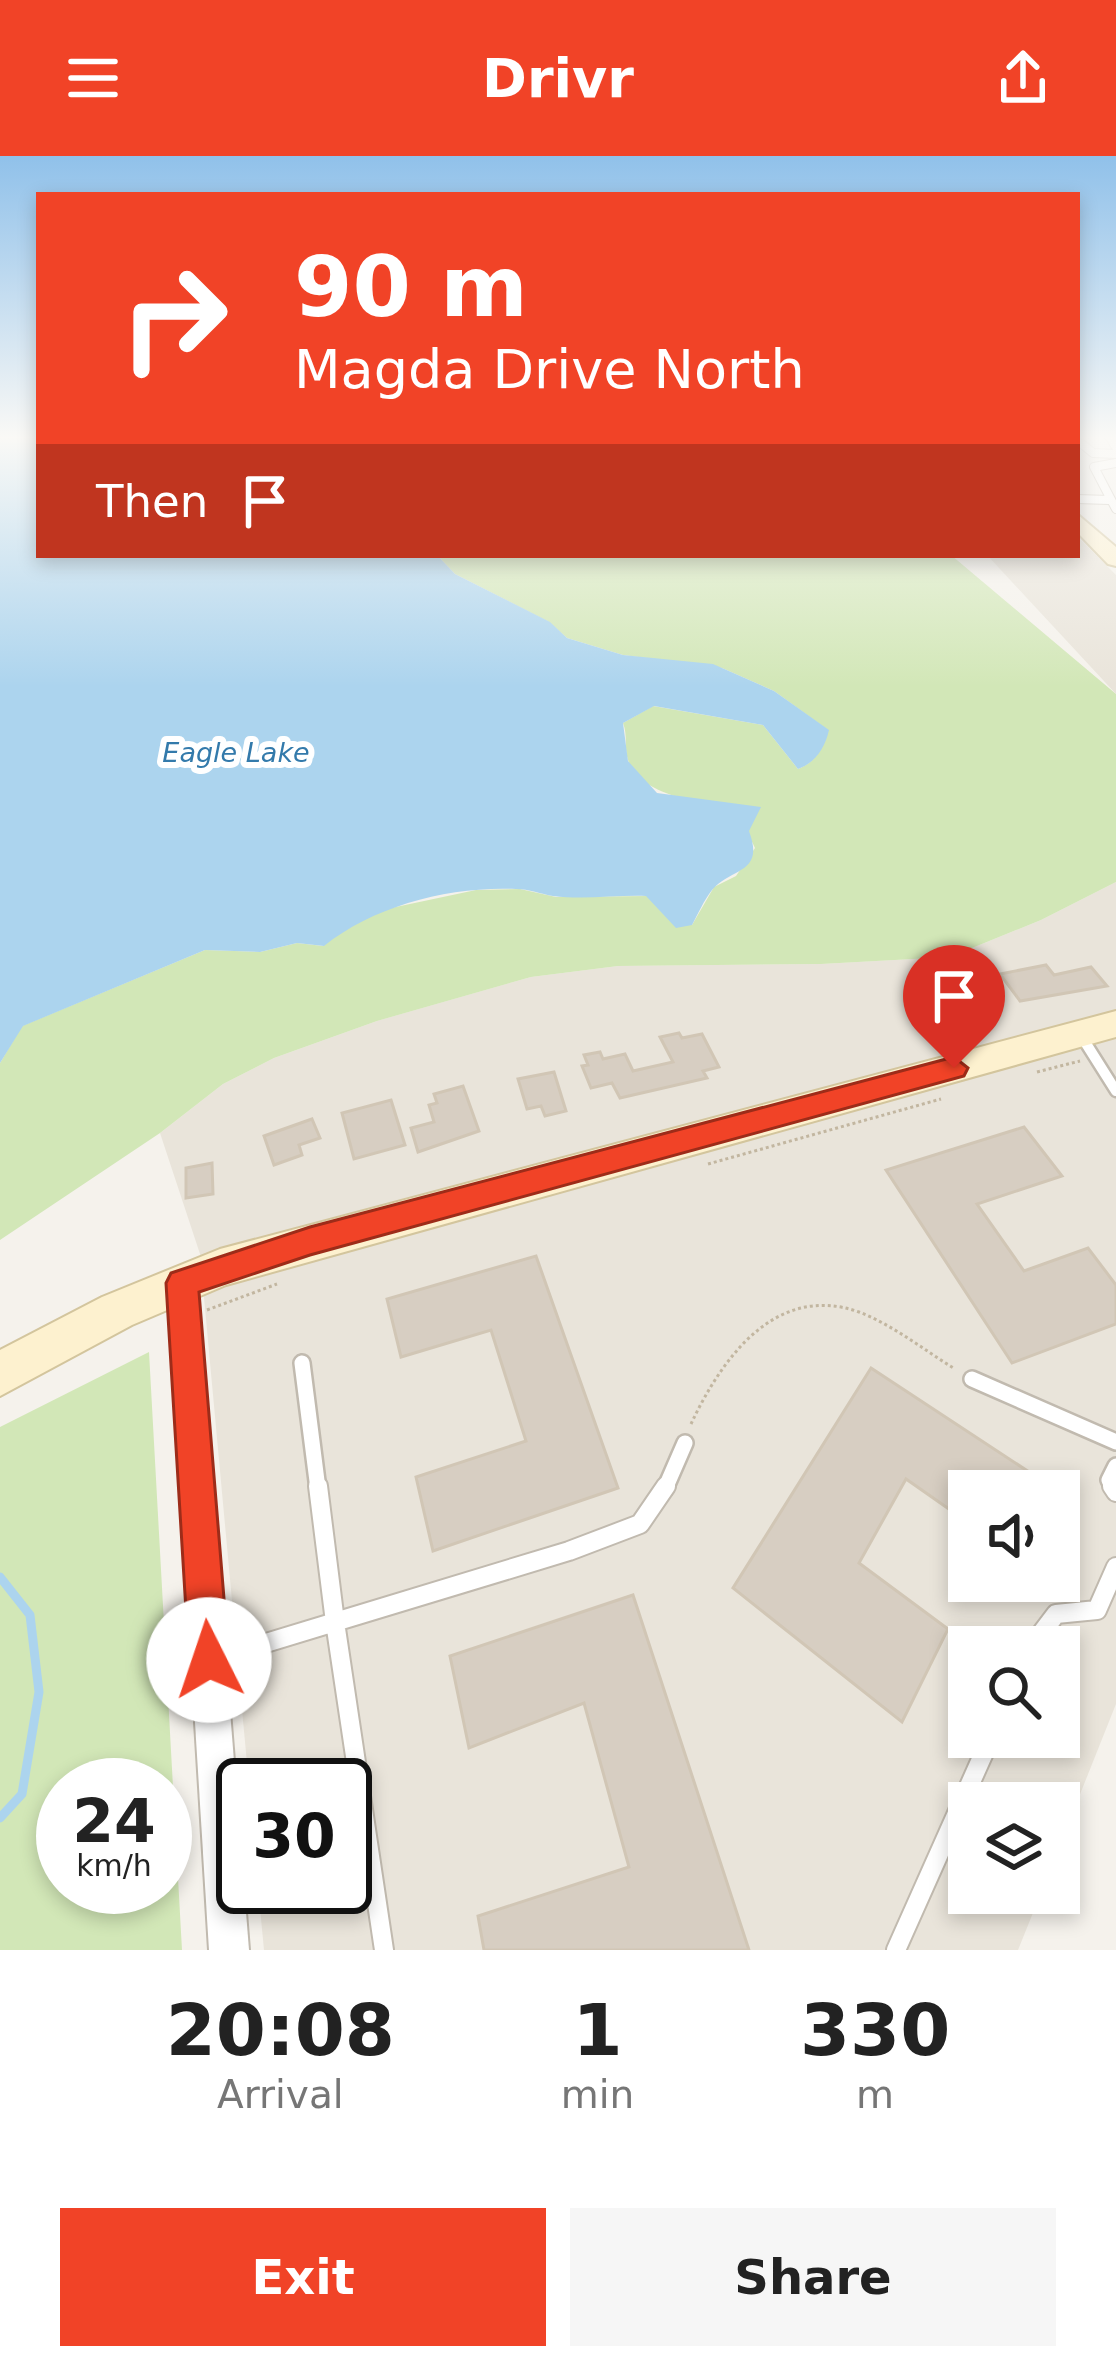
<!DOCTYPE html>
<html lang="en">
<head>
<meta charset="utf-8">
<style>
	:root { --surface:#fff; --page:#f6f6f6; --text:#222; --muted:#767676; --accent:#f14327 }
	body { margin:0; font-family:"DejaVu Sans",sans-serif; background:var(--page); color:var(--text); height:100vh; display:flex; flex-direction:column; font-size:45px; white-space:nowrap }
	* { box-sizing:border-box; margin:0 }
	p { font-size:39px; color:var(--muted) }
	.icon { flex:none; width:66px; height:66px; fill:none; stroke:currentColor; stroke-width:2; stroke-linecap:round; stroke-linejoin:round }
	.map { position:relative; height:1794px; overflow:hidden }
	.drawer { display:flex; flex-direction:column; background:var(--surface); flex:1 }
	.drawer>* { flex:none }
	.guide { position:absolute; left:36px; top:36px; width:1044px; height:366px; border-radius:0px; box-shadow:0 6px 18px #0003; background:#f14327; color:#fff; overflow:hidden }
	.buttons { position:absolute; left:948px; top:1314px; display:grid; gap:24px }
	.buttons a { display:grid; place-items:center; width:132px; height:132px; border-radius:0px; background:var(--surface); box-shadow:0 6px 18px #0003; font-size:60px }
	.speed { position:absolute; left:36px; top:1602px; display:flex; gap:24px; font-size:60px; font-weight:700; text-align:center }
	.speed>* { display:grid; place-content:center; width:156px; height:156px; border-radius:50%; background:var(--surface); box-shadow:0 6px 18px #0003; line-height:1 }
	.speed small { font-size:30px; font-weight:400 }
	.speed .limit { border:6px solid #111; border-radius:18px; background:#fff; color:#111 }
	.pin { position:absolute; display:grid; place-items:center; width:102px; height:102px; color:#fff; margin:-123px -51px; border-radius:50% 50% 50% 0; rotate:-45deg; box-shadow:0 0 12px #0007 }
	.pin .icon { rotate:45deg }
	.me { position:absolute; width:132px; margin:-66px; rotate:356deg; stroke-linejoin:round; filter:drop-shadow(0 0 9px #0008) }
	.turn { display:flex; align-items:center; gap:42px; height:252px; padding:0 60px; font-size:54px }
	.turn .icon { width:156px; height:156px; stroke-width:2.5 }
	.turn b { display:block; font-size:84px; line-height:102px }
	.then { display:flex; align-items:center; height:114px; padding:0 60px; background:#0003; gap:24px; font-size:45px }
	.eta { display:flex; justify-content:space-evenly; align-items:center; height:204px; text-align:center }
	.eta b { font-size:72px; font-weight:700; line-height:84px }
	.cta { display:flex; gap:24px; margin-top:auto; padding:24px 60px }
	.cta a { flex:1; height:138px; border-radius:0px; background:var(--accent); color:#fff; font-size:48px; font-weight:700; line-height:138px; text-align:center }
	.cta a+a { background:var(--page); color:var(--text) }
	header { display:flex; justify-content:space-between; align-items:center; height:156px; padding:0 60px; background:var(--accent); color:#fff; font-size:54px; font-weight:700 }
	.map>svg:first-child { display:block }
	.residential { fill:#e9e4da; fill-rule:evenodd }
	.green { fill:#d2e7b7; fill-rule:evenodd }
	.water { fill:#acd4ee }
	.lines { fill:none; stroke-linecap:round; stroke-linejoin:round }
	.stream { stroke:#acd4ee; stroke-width:9 }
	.building { fill:#d7cec2; stroke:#d1c6b5; stroke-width:3 }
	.lane-far3-casing { stroke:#c1baaf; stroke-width:10 }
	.lane-far2-casing { stroke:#c1baaf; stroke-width:15 }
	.lane-far1-casing { stroke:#c1baaf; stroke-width:20 }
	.lane-casing { stroke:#c1baaf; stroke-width:22 }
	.street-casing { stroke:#c1baaf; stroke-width:4 }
	.secondary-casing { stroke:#d3c59d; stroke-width:4 }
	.path { stroke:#c2b6a0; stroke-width:3; stroke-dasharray:3 3; stroke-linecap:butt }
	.lane-far3 { stroke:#fff; stroke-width:8 }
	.lane-far2 { stroke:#fff; stroke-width:10 }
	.lane-far1 { stroke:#fff; stroke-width:15 }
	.lane { stroke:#fff; stroke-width:18 }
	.street { fill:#fff; fill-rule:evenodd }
	.secondary { fill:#fdf1cf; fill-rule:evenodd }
	.route { fill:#f14327; stroke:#9d2c19; stroke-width:3 }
	.labels { text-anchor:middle; stroke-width:12; stroke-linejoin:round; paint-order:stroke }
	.far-water-label { font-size:27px; font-style:italic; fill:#337aab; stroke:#fff }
</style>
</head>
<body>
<header><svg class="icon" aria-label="menu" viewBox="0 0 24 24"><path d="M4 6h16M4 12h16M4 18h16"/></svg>Drivr<svg class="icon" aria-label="share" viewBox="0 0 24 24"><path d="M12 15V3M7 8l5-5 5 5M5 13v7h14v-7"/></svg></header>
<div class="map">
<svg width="1116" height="1794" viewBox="0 0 1116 1794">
	<rect width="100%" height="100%" fill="#f5f2ec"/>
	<path class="residential" d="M1077 380 1116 419V538L987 399H1077Z
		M1116 726V1548L1059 1691V1647H969V1737H1041L1018 1794H264L258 1731H345V1629H249L200 1098 160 977 223 928 274 902 377 865 531 821 618 810 821 808 950 801 1041 764ZM969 1335H1059V1425H969ZM969 1491H1059V1581H969Z"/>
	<path class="green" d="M437 399H951L1116 538V726L1041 764 950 801 821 808 618 810 531 821 377 865 274 902 223 928 160 977 0 1084V907L22 870 205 794 260 796 297 787 323 790 354 766 391 752 476 734 520 733 556 741 647 740 692 769 714 731 736 720 755 692C734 636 645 653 628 604 624 592 628 580 623 567L653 550 763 569 798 613C816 606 823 592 828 574L774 535 722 512 623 499 567 482 549 466 455 418Z
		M149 1196 182 1794H0V1271ZM63 1629H165V1731H63Z"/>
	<path class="water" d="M0 280H39V399H437L455 418 550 466 567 482 623 499 713 508 774 535 829 574C825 592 815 607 798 613L763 569 654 550 623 567 628 605 657 637 761 651 749 675C765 718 732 711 712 734 704 744 698 758 692 769L676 772 646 740C616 739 583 744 553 740 541 738 529 733 516 733 451 730 375 749 324 790L297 787 260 796 205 794 23 870 0 907Z"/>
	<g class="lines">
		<path class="stream" d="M0 1421 30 1459 39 1536 22 1638 0 1662"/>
	</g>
	<path class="building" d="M1046 809 1054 819 1091 811 1107 830 1020 845 1000 818Z
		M964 829 973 841 985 838 997 854 939 868 919 839Z
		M679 877 682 882 702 878 719 911 703 915 707 922 620 942 612 927 591 932 582 910 588 909 584 899 600 896 603 903 625 898 633 915 673 906 660 881Z
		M554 916 566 955 545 960 541 950 527 953 518 923Z
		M463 930 479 975 418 996 411 972 434 966 429 949 437 947 434 938Z
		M391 944 405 989 354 1003 342 957Z
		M312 963 320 982 299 989 302 999 274 1009 264 980Z
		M1024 971 1062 1020 977 1048 1024 1115 1088 1092 1116 1129V1168L1012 1207 886 1014Z
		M212 1007 213 1038 186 1042V1012Z
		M536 1100 618 1332 433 1395 416 1321 526 1285 491 1174 401 1201 387 1143Z
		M871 1212 1058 1335H969V1367L906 1323 859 1407 948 1473 902 1566 733 1432Z
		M633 1439 749 1794H484L478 1760 629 1711 584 1547 469 1592 450 1500Z"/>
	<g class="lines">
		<g class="lane-far3-casing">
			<path id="lane-far3" d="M1109 280 1116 291
				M1082 288 1093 297 1116 298
				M1116 307 1094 311 1116 353
				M1077 343 1109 344"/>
		</g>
		<g class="lane-far2-casing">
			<path id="lane-far2" d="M1080 878 1116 935"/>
		</g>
		<g class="lane-far1-casing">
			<path id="lane-far1" d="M302 1207 318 1333
				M972 1223 1116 1286
				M665 1333 685 1287
				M1114 1333 1109 1324 1116 1310"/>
		</g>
		<g class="lane-casing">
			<path id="lane" d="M318 1330 335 1466 569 1395 640 1368 666 1330
				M1112 1330 1116 1336
				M1031 1491 1056 1458 1097 1454 1116 1411
				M210 1504 335 1466 384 1794
				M896 1794 991 1581"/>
		</g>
		<g class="street-casing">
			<path id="street" d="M182 1114 192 1118 196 1127 249 1794H209L168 1127 172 1118Z"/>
		</g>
		<g class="secondary-casing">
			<path id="secondary" d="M1077 358 1116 391V410L1108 408 1077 376Z
				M1116 855V881L226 1129 132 1169 0 1240V1194L102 1141 220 1093Z"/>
		</g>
		<path class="path" d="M1037 916 1080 905
			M708 1008 941 943
			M207 1154 277 1128
			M691 1268C721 1204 775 1126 859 1156 893 1169 924 1194 955 1213"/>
		<use href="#lane-far3" class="lane-far3"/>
		<use href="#lane-far2" class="lane-far2"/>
		<use href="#lane-far1" class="lane-far1"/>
		<use href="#lane" class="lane"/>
		<use href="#street" class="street"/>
		<use href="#secondary" class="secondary"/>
	</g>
	<linearGradient id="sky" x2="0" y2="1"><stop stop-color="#90c1ea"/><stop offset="0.53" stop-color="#faf9f6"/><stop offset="1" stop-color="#faf9f6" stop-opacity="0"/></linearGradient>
	<rect width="1116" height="531" fill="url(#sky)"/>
	<path class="route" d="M954 901 968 912 964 920 310 1099 199 1136 229 1504 223 1518 209 1524 195 1518 189 1504 166 1127 171 1117 310 1071Z"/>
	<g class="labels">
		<g class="far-water-label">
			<text x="236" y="606">Eagle Lake</text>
		</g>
	</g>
</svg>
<div class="buttons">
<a><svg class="icon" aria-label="sound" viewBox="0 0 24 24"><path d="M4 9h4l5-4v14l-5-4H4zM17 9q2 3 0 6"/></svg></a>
<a><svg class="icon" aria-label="search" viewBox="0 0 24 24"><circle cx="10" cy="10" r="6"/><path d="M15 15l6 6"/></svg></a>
<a><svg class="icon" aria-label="layers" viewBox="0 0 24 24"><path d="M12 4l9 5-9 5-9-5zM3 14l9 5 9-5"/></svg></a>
</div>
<div class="speed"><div>24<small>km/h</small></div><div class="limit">30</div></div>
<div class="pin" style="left:954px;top:912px;background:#d93025"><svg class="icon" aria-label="arrive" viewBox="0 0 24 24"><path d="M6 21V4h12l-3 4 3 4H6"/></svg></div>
<svg class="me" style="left:209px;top:1504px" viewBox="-20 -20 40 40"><circle r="19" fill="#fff"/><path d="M0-13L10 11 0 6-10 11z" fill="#f14327"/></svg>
<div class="guide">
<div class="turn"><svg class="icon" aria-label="right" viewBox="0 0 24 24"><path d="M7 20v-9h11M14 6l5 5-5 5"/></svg><div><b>90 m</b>Magda Drive North</div></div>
<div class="then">Then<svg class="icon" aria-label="arrive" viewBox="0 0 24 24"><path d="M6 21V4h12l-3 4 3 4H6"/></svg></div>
</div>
</div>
<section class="drawer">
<div class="eta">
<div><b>20:08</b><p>Arrival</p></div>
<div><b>1</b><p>min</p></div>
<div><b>330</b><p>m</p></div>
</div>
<div class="cta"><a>Exit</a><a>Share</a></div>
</section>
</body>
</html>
